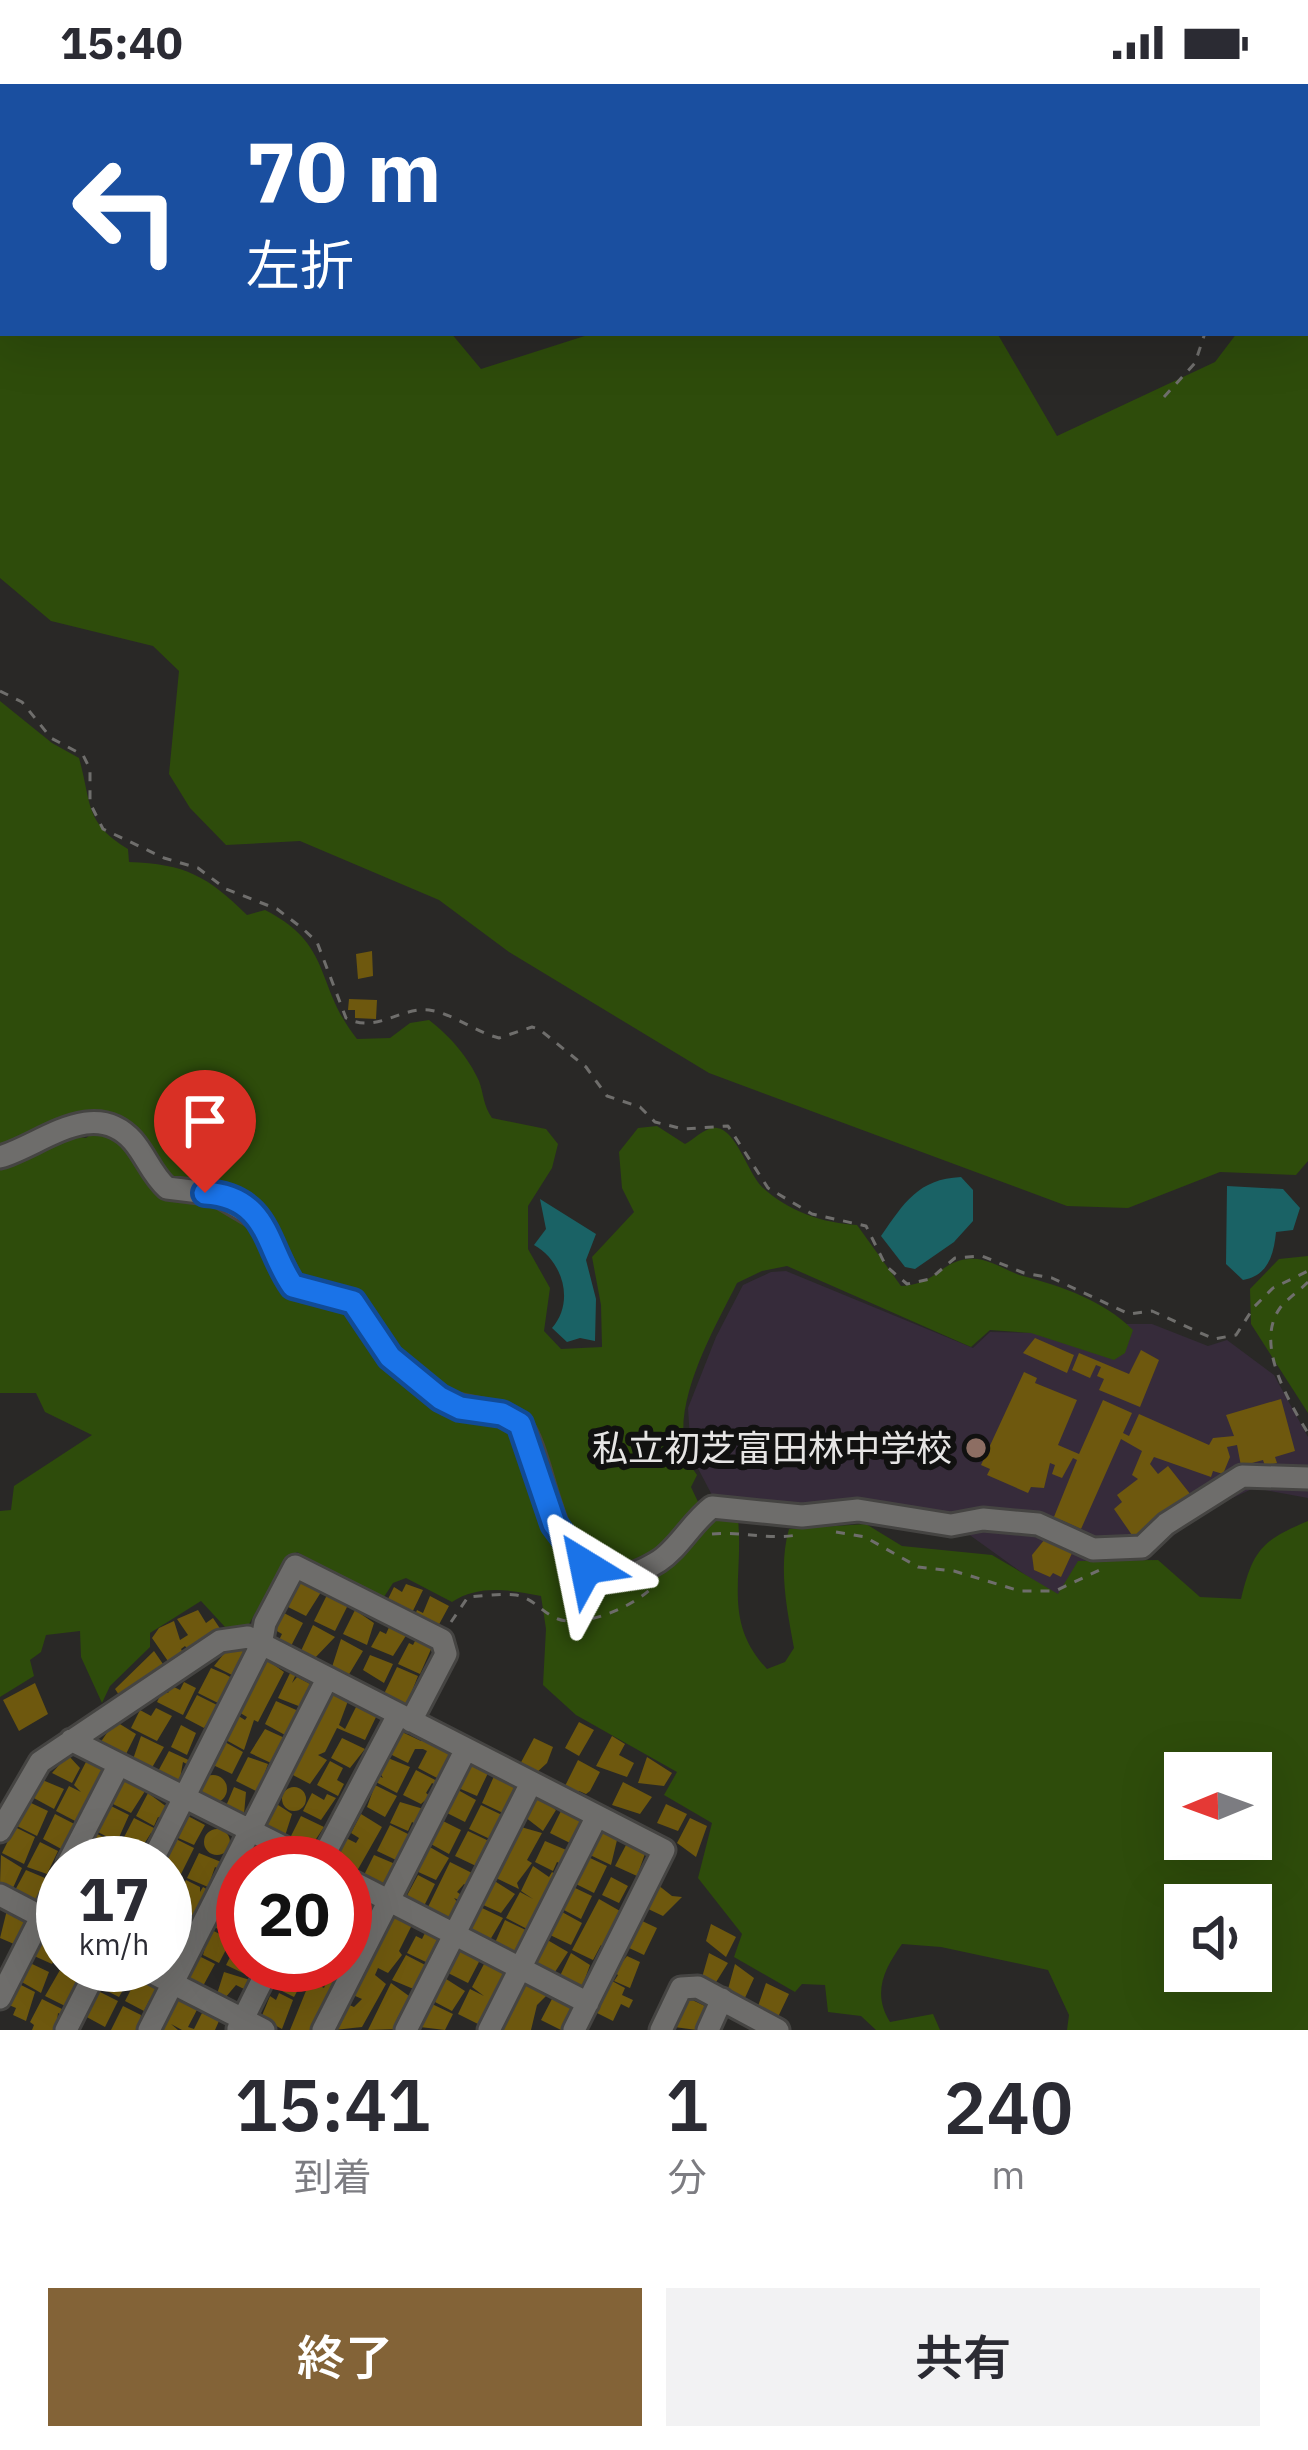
<!DOCTYPE html>
<html lang="ja">
<head>
<meta charset="utf-8">
<style>
	:root { --surface:#fff; --page:#f2f2f3; --text:#2b2b33; --muted:#7c7c81; --accent:#836337 }
	body { margin:0; font-family:"IBM Plex Sans","Noto Sans JP",sans-serif; background:var(--page); color:var(--text); height:100vh; display:flex; flex-direction:column; font-size:45px; white-space:nowrap }
	* { box-sizing:border-box; margin:0 }
	p { font-size:39px; color:var(--muted) }
	.icon { flex:none; width:66px; height:66px; fill:none; stroke:currentColor; stroke-width:2; stroke-linecap:round; stroke-linejoin:round }
	.map { position:relative; height:1946px; overflow:hidden }
	.drawer { display:flex; flex-direction:column; background:var(--surface); flex:1 }
	.drawer>* { flex:none }
	.guide { position:absolute; left:0px; top:0px; width:1308px; height:252px; box-shadow:0 12px 48px #0002; background:#1a4fa0; color:#fff; overflow:hidden }
	.needle { width:78px; rotate:269deg }
	.buttons { position:absolute; left:1164px; top:1668px; display:grid; gap:24px }
	.buttons a { display:grid; place-items:center; width:108px; height:108px; border-radius:0px; background:var(--surface); box-shadow:0 12px 48px #0002; font-size:60px }
	.speed { position:absolute; left:36px; top:1752px; display:flex; gap:24px; font-size:60px; font-weight:700; text-align:center }
	.speed>* { display:grid; place-content:center; width:156px; height:156px; border-radius:50%; background:var(--surface); box-shadow:0 12px 48px #0002; line-height:1 }
	.speed small { font-size:30px; font-weight:400 }
	.speed .limit { border:18px solid #d22; background:#fff; color:#111 }
	.pin { position:absolute; display:grid; place-items:center; width:102px; height:102px; color:#fff; margin:-123px -51px; border-radius:50% 50% 50% 0; rotate:-45deg; box-shadow:0 0 12px #0007 }
	.pin .icon { rotate:45deg }
	.me { position:absolute; width:132px; margin:-66px; rotate:325deg; stroke-linejoin:round; filter:drop-shadow(0 0 9px #0008) }
	.turn { display:flex; align-items:center; gap:42px; height:252px; padding:0 48px; font-size:54px }
	.turn .icon { width:156px; height:156px; stroke-width:2.5 }
	.turn b { display:block; font-size:84px; line-height:102px }
	.eta { display:flex; justify-content:space-evenly; align-items:center; height:204px; text-align:center }
	.eta b { font-size:72px; font-weight:600; line-height:84px }
	.button { display:flex; gap:24px; margin-top:auto; padding:24px 48px }
	.button a { flex:1; height:138px; border-radius:0px; background:var(--accent); color:#fff; font-size:48px; font-weight:600; line-height:138px; text-align:center }
	.button a+a { background:var(--page); color:var(--text) }
	.status { display:flex; justify-content:space-between; align-items:center; height:84px; padding:0 60px; background:var(--surface); direction:ltr }
	.status svg { height:33px; fill:currentColor }
	.map>svg:first-child { display:block }
	.education { fill:#362b3a }
	.green { fill:#2e4c0b; fill-rule:evenodd }
	.water { fill:#1a6265 }
	.building { fill:#6e580e }
	.lines { fill:none; stroke-linecap:round; stroke-linejoin:round }
	.minor-casing { stroke:#454442; stroke-width:27 }
	.path { stroke:#6f6e6c; stroke-width:3; stroke-dasharray:9 9; stroke-linecap:butt }
	.minor { stroke:#6e6d6b; stroke-width:21 }
	.route-casing { stroke:#114b97; stroke-width:30 }
	.route { stroke:#1a73e8; stroke-width:21 }
	.education-dot { fill:#8d6e63; stroke:#111110; stroke-width:4.5 }
	.labels { text-anchor:middle; stroke-width:12; stroke-linejoin:round; paint-order:stroke }
	.poi-label { font-size:36px; fill:#e6e5e4; stroke:#111110; text-anchor:end }
</style>
</head>
<body>
<div class="status"><b>15:40</b><svg viewBox="0 0 49 12"><path d="M0 12V9h3v3zM5 12V6h3v6zM10 12V3h3v9zM15 12V0h3v12zM26 1h20v11H26zM47 4h2v5h-2z"/></svg></div>
<div class="map">
<svg width="1308" height="1946" viewBox="0 0 1308 1946">
	<rect width="100%" height="100%" fill="#292826"/>
	<path class="education" d="M786 1187 973 1264 990 1248 1041 1249 1120 1240H1152L1208 1262 1227 1256 1274 1291 1308 1353V1414L1254 1404 1200 1429 1163 1460 1060 1516 939 1429 865 1418 801 1420 713 1413 691 1371 688 1324 716 1253 743 1201 771 1188Z"/>
	<path class="green" d="M0 0 125 3H3V249H451L481 285 594 249H997L1057 352 1215 278 1237 249H1305L1308 180V1077L1296 1091 1220 1088 1128 1124 1067 1122 709 989 509 868 439 816 300 757 226 761 190 724 169 690 179 587 153 562 51 537 0 494Z
		M356 0H1044L1048 3H356Z
		M0 617 52 659 79 674C92 720 84 738 128 765L129 778C186 780 207 792 247 831L265 826C334 861 314 901 357 955L390 954 410 939 429 936C449 951 469 974 479 997 484 1011 483 1021 492 1034L546 1045 558 1060 552 1084 528 1122V1165L550 1204 544 1247 561 1265 602 1263 601 1221 592 1173 634 1128 622 1104 619 1068 638 1044 657 1042 685 1060C695 1055 706 1042 717 1044 736 1046 748 1089 762 1103 788 1127 822 1139 857 1141L901 1202C938 1200 940 1177 969 1175 988 1173 1005 1187 1023 1192 1063 1203 1103 1216 1133 1246L1125 1269 1114 1276 1031 1249 990 1246 971 1263 787 1182 762 1187 737 1199C712 1250 658 1339 697 1391L691 1403 699 1420C685 1435 671 1459 655 1470 574 1524 553 1402 534 1349L461 1317 429 1295 427 1286 413 1274H402L379 1240 297 1194 278 1152 175 1098 124 1041 0 1065Z
		M94 1048 118 1054 155 1103 216 1119 253 1139 279 1193V1204L292 1215 346 1223 385 1278 510 1342 520 1355 542 1430 601 1498 712 1435H738C744 1493 722 1537 767 1585L785 1578 794 1564C787 1526 778 1483 789 1445L866 1440 902 1462 992 1471 1058 1510 1078 1477 1158 1476 1200 1513 1241 1515C1253 1467 1260 1457 1308 1437V1946H1067L1069 1931 1048 1886 941 1863 902 1860C884 1885 872 1909 890 1938L933 1930 940 1946H876L861 1932 828 1928 825 1901 802 1900 795 1908 734 1873 742 1850 698 1794 712 1739 664 1711 677 1688 576 1631 543 1601 546 1545 541 1512C511 1506 479 1500 452 1518L406 1494 393 1499 382 1516 297 1468 282 1483 248 1542 225 1543 201 1517 150 1549V1563L110 1602 102 1619 81 1573 80 1547 46 1551 41 1568 30 1576 34 1592 0 1613V1427L11 1426 14 1402 92 1351 45 1328 36 1309H0V1080L62 1050 86 1054ZM1185 1689H1251V1755H1185ZM1185 1821H1251V1887H1185Z
		M1308 1172V1329L1251 1240 1250 1205 1279 1175Z"/>
	<path class="water" d="M961 1093 973 1106V1137L954 1158 915 1185 905 1183 881 1152C904 1119 918 1095 961 1093Z
		M1227 1102 1283 1105 1300 1124 1293 1146 1276 1148C1274 1170 1268 1192 1243 1196L1226 1180Z
		M540 1115 596 1150 586 1176 596 1215 595 1257 580 1254 567 1258 552 1244C575 1218 563 1177 534 1161L546 1145Z"/>
	<path class="building" d="M372 867 373 892 358 895 356 870Z
		M349 915 377 916 376 935 355 934V926H348Z
		M1035 1254 1074 1271 1067 1289 1023 1269Z
		M1141 1266 1159 1276 1140 1323 1099 1306 1104 1295 1097 1292 1101 1283 1096 1281 1090 1294 1072 1286 1079 1269 1129 1290Z
		M1024 1288 1037 1294 1035 1299 1077 1316 1058 1361 1079 1370 1103 1316 1132 1329 1123 1349 1129 1352 1139 1330 1209 1361 1213 1354 1234 1352 1226 1331 1281 1315 1295 1367 1275 1373 1277 1379 1265 1382 1263 1376 1241 1382 1237 1361 1227 1363 1230 1373 1223 1390 1213 1387 1211 1393 1154 1373 1150 1380 1158 1390 1168 1382 1191 1411 1134 1454 1114 1425 1122 1418 1117 1411 1138 1395 1132 1391 1142 1367 1121 1355 1081 1445 1061 1436 1053 1453 1073 1467 1061 1493 1053 1489 1050 1493 1034 1486 1032 1471 1045 1455 1077 1376 1073 1374 1062 1394 1052 1390 1055 1381 1050 1379 1044 1404 1031 1403 1028 1409 987 1391 990 1385 981 1381Z
		M297 1497 323 1505 306 1532 286 1522Z
		M406 1500 423 1506 410 1533 385 1521 394 1503 402 1508Z
		M327 1511 348 1521 335 1547 314 1537Z
		M430 1512 449 1522 436 1546 413 1535 417 1526 423 1529Z
		M198 1526 206 1539 213 1534 221 1546 189 1567 185 1562 181 1565 184 1571 170 1580 152 1554 159 1544 174 1537 180 1556 188 1551 177 1535Z
		M355 1526 374 1539 367 1561 343 1550Z
		M284 1529 303 1539 291 1562 279 1556 282 1550 275 1546Z
		M313 1541 335 1553 313 1576 300 1569Z
		M390 1541 407 1550 393 1572 371 1563 380 1547 386 1550Z
		M341 1555 363 1567 348 1592 332 1583Z
		M416 1555 432 1563 420 1590 398 1580 409 1559 413 1561Z
		M230 1562 247 1568 238 1594 214 1582Z
		M154 1567 163 1580 151 1588 154 1591 121 1614 115 1605Z
		M370 1571 393 1580 384 1599 363 1586Z
		M267 1576 284 1588 258 1638 254 1636 244 1666 224 1655 237 1631 245 1636 247 1633 237 1627Z
		M397 1583 418 1592 406 1622 382 1614Z
		M211 1584 225 1590 244 1601 242 1604 229 1597 218 1619 198 1609Z
		M291 1587 296 1590 292 1599 297 1593 312 1601 301 1623 278 1614Z
		M184 1598 196 1604 183 1631 157 1618 163 1606 168 1609 172 1602 180 1606Z
		M35 1599 48 1630 19 1647 3 1616Z
		M333 1610 348 1617 339 1641 345 1645 357 1621 377 1631 365 1656 337 1644 325 1668 318 1671 327 1676 310 1700 289 1689Z
		M197 1611 223 1624 221 1628 214 1624 216 1628 204 1644 185 1634Z
		M276 1617 303 1629 295 1631 285 1651 265 1640Z
		M156 1624 172 1632 157 1657 131 1644 140 1626 151 1632Z
		M115 1637 136 1650 124 1674 98 1662Z
		M579 1638 594 1646 579 1672 565 1664Z
		M181 1641 196 1649 187 1671 171 1663Z
		M265 1645 289 1656 281 1659 271 1679 250 1669Z
		M402 1648 421 1657 428 1656 453 1671 439 1695 418 1684 427 1667 423 1665H415L408 1679 390 1670Z
		M141 1652 164 1663 150 1687 132 1678Z
		M612 1652 625 1660 619 1671 634 1679 627 1693 596 1682Z
		M342 1654 365 1665 350 1684 331 1674Z
		M534 1654 553 1663 547 1679 535 1690 519 1682Z
		M225 1658 243 1668 232 1690 213 1681Z
		M169 1667 195 1679 192 1683 183 1678 179 1700 156 1691Z
		M68 1671 80 1684 72 1699 52 1689Z
		M248 1673 268 1680 258 1708 236 1697Z
		M647 1673 672 1689 664 1702 638 1699Z
		M388 1674 410 1683 397 1709 374 1697 377 1691 383 1694 380 1689Z
		M87 1676 102 1685 96 1697 100 1700 90 1711 94 1713 77 1738 56 1727 69 1702 81 1708 74 1701Z
		M578 1676 600 1688 590 1707 586 1710 579 1707 577 1712 563 1706Z
		M330 1677 343 1684 337 1696 344 1700 338 1712 317 1701Z
		M470 1682 489 1687 477 1712 456 1703Z
		M416 1686 441 1699 439 1703 432 1699 426 1709 430 1712 421 1720 403 1711Z
		M495 1690 516 1703 503 1729 482 1719Z
		M199 1705a14 14 0 1 1 28 0a14 14 0 1 1-28 0Z
		M40 1695 64 1705 54 1725 32 1713Z
		M124 1696 147 1704 131 1729 113 1720Z
		M623 1698 652 1713 640 1730 612 1721Z
		M375 1701 397 1712 385 1733 367 1723Z
		M234 1703 246 1708 244 1730 226 1722Z
		M282 1715a12 12 0 1 1 24 0a12 12 0 1 1-24 0Z
		M458 1706 476 1716 465 1738 447 1729Z
		M148 1709 171 1726 165 1737 158 1733 154 1742 136 1732Z
		M312 1709 324 1716 327 1710 336 1714 321 1736 303 1727Z
		M539 1713 556 1726 543 1747 525 1733Z
		M272 1717 292 1730 284 1755 265 1741Z
		M29 1718 48 1727 37 1752 17 1742Z
		M400 1718 427 1726 420 1742 412 1738 408 1747 390 1739Z
		M666 1720 687 1730 678 1747 657 1739Z
		M109 1721 129 1731 117 1758 96 1747Z
		M481 1721 502 1731 492 1756 469 1745Z
		M561 1727 583 1735 570 1759 550 1749Z
		M55 1730 86 1746 84 1749 73 1744 65 1767 43 1755Z
		M361 1730 382 1743 357 1787 336 1774 346 1754 356 1759 359 1754 351 1749Z
		M186 1731 205 1741 194 1761 176 1753Z
		M301 1732 324 1743 308 1767 288 1758Z
		M134 1734 160 1747 158 1752 151 1749 139 1768 121 1759Z
		M690 1734 707 1742 696 1773 677 1759Z
		M441 1736 461 1746 449 1770 429 1759Z
		M390 1741 414 1753 396 1776 377 1767Z
		M15 1743 35 1753 24 1780 2 1769Z
		M521 1743 542 1749 527 1776 532 1779 517 1799 519 1805 496 1794Z
		M204 1758a13 13 0 1 1 26 0a13 13 0 1 1-26 0Z
		M601 1746 618 1752 611 1781 588 1770Z
		M468 1747 493 1759 490 1765 486 1763 476 1782 455 1772Z
		M95 1749 114 1758 104 1779 82 1774Z
		M174 1754 194 1764 181 1790 165 1782Z
		M545 1757 571 1768 564 1781 557 1778 553 1787 535 1778Z
		M40 1758 58 1767 47 1790 27 1783Z
		M626 1761 646 1767 637 1792 615 1782Z
		M428 1762 449 1774 436 1796 416 1787Z
		M199 1769 226 1780 223 1787 215 1783 208 1803 187 1794Z
		M1 1771 22 1784 12 1806 0 1800Z
		M374 1771 400 1782 397 1787 392 1785 385 1803 362 1795Z
		M586 1772 607 1782 594 1809 574 1799Z
		M450 1778 476 1791 470 1803 464 1800 457 1808 466 1814 464 1818 454 1814 458 1819 450 1836 427 1825Z
		M533 1782 549 1793 552 1788 558 1792 551 1794 544 1816 540 1817 545 1819 542 1825 538 1823 527 1845 506 1834 520 1808 533 1815 521 1807Z
		M26 1786 52 1797 49 1803 44 1800 38 1819 13 1810Z
		M418 1791 435 1800 423 1824 404 1817Z
		M611 1793 628 1802 619 1819 602 1811Z
		M186 1796 200 1803V1808L203 1803 212 1808 210 1813 205 1811 194 1832 189 1830 186 1834 191 1837 185 1855 173 1853 177 1858 165 1891V1838L170 1827 177 1830 180 1825 173 1822Z
		M493 1796 515 1810 501 1829 481 1820Z
		M658 1801 672 1812 682 1813 663 1832 646 1824Z
		M573 1803 592 1812 581 1835 562 1825Z
		M363 1814 374 1820 362 1845 345 1836V1827L350 1818 359 1823Z
		M599 1815 620 1827 606 1864 601 1861 593 1876 572 1866Z
		M229 1816 243 1823 233 1851 221 1845V1839L218 1845 210 1840Z
		M480 1823 503 1834 490 1856 469 1845Z
		M7 1826 28 1837 14 1860 0 1854Z
		M562 1828 582 1839 571 1861 550 1851Z
		M394 1833 413 1839 399 1867 402 1871 388 1889 378 1884 375 1891 386 1900 362 1943 334 1946 347 1920 354 1923 362 1915 353 1911 388 1834Z
		M505 1836 530 1848 514 1871 494 1861Z
		M640 1836 657 1844 644 1871 627 1863Z
		M711 1840 736 1853 726 1873 706 1857Z
		M210 1845 231 1856 219 1879 203 1871Z
		M426 1847 441 1854 428 1879 407 1869 416 1852 422 1855Z
		M47 1848 63 1856V1871L58 1868 52 1880 32 1871Z
		M243 1848V1881H249L245 1890 226 1881Z
		M544 1854 568 1868 553 1891 533 1877Z
		M460 1864 481 1874 468 1899 444 1887Z
		M571 1869 590 1881 582 1903 559 1894Z
		M709 1869 728 1879 713 1903 701 1897Z
		M195 1870 215 1880 203 1902 188 1894Z
		M406 1871 431 1884 428 1888 423 1885 416 1906 392 1896Z
		M627 1872 640 1878 630 1904 614 1897 618 1891 614 1888Z
		M30 1879 49 1888 41 1909 20 1897Z
		M484 1880 505 1887 492 1913 496 1915 483 1931 486 1933 482 1942 458 1930 470 1905 484 1912 472 1903Z
		M735 1880 754 1894 744 1916 728 1905Z
		M113 1881 126 1887 118 1903 123 1906 119 1913 99 1903Z
		M287 1881 306 1891 294 1913 276 1904Z
		M317 1881H343L332 1903 337 1906 310 1946H290L310 1897 324 1904 326 1899 311 1892Z
		M60 1886 83 1898 80 1904 74 1902 65 1922 45 1912Z
		M224 1888 250 1896 246 1906 236 1901 225 1914 217 1910Z
		M138 1892 159 1903 156 1908 161 1910 155 1920 149 1917 144 1927 125 1917Z
		M443 1893 465 1907 452 1927 435 1918Z
		M612 1897 625 1904 622 1911 633 1916 629 1924 621 1920 613 1937 593 1927Z
		M527 1898 549 1909 537 1921 531 1946H503Z
		M17 1899 35 1908 26 1937 13 1931 16 1924 9 1921Z
		M391 1899 409 1912 397 1935 403 1938 399 1945 368 1946Z
		M766 1899 789 1910 778 1933 757 1925Z
		M96 1906 118 1917 105 1943 83 1931Z
		M279 1909 293 1916 282 1945 261 1934 270 1912 276 1916Z
		M179 1911 199 1922 188 1943 194 1945 202 1929 219 1937 215 1946H182L171 1940 178 1946H162Z
		M553 1913 572 1922 561 1946 541 1936Z
		M688 1914 705 1922 697 1946 674 1943Z
		M42 1915 68 1928 65 1933 58 1929 56 1946H32L34 1941 30 1938Z
		M432 1920 453 1930 445 1946 420 1943Z
		M123 1922 141 1931 139 1946H111Z"/>
	<g class="lines">
		<g class="minor-casing">
			<path id="minor" d="M0 1073C40 1062 93 1012 133 1057 146 1072 152 1091 167 1104L216 1110 260 1136 293 1202 353 1218 390 1273 447 1319 502 1330 520 1340C552 1383 550 1545 659 1477 679 1464 692 1438 712 1423L802 1432 858 1426 951 1441 983 1435 1038 1440 1093 1465 1142 1463 1166 1440 1242 1392 1308 1394
				M71 1656 315 1779
				M0 1747 40 1678 220 1557 248 1553 664 1766 574 1946
				M68 1779 119 1680
				M151 1779 261 1561 265 1539 295 1482 442 1556 446 1570 411 1637
				M320 1779 398 1631
				M345 1794 588 1919
				M0 1811 63 1844
				M137 1881 264 1946
				M0 1914 63 1790
				M238 1945 270 1881
				M66 1946 99 1881
				M149 1946 327 1595
				M323 1946 466 1665
				M406 1946 531 1699
				M489 1946 597 1732
				M661 1946 681 1904 698 1903 778 1946
				M708 1946 722 1915"/>
		</g>
		<path class="path" d="M1070 0 1074 3
			M1164 313 1195 279 1205 249
			M0 607 22 618 51 654 83 671 90 685V719L103 745 164 774 198 784 226 805 277 825 302 844 317 858 346 934C377 950 399 923 429 926 452 929 475 948 499 954L532 943 539 945 586 983 607 1012 640 1023 655 1038 683 1045 728 1042 768 1104 812 1130 866 1142 886 1182 907 1200 930 1195 955 1174 982 1172 1024 1189 1052 1194 1129 1230 1152 1227 1214 1255 1236 1251 1254 1223 1273 1204 1308 1187
			M1308 1198C1299 1207 1287 1215 1280 1224 1254 1260 1289 1318 1308 1349
			M836 1448 865 1453 918 1483 954 1487 1020 1507H1055L1104 1484
			M712 1450C741 1447 768 1456 797 1451
			M451 1538 468 1513C483 1512 501 1509 516 1511 535 1515 542 1529 558 1535 584 1545 640 1520 655 1500"/>
		<use href="#minor" class="minor"/>
	</g>
	<g class="lines">
		<g class="route-casing">
			<path id="route" d="M205 1109C270 1113 266 1165 293 1202L353 1218 390 1273 440 1314 460 1324 502 1330 520 1340 554 1440 586 1483"/>
		</g>
		<use href="#route" class="route"/>
	</g>
	<circle class="education-dot" cx="976" cy="1364" r="12"/>
	<g class="labels">
		<g class="poi-label">
			<text x="952" y="1377">私立初芝富田林中学校</text>
		</g>
	</g>
</svg>
<div class="buttons">
<a><svg class="needle" viewBox="-14 -14 28 28"><path d="M0-13l5 13h-10z" fill="#e53935"/><path d="M0 13l5-13h-10z" fill="#7c7c81"/></svg></a>
<a><svg class="icon" aria-label="sound" viewBox="0 0 24 24"><path d="M4 9h4l5-4v14l-5-4H4zM17 9q2 3 0 6"/></svg></a>
</div>
<div class="speed"><div>17<small>km/h</small></div><div class="limit">20</div></div>
<div class="pin" style="left:205px;top:1109px;background:#d93025"><svg class="icon" aria-label="arrive" viewBox="0 0 24 24"><path d="M6 21V4h12l-3 4 3 4H6"/></svg></div>
<svg class="me" style="left:586px;top:1483px" viewBox="-20 -20 40 40"><path d="M0-17L14 15 0 8-14 15z" fill="#1a73e8" stroke="#fff" stroke-width="4"/></svg>
<div class="guide">
<div class="turn"><svg class="icon" aria-label="left" viewBox="0 0 24 24"><path d="M17 20v-9H6M10 6l-5 5 5 5"/></svg><div><b>70 m</b>左折</div></div>
</div>
</div>
<section class="drawer">
<div class="eta">
<div><b>15:41</b><p>到着</p></div>
<div><b>1</b><p>分</p></div>
<div><b>240</b><p>m</p></div>
</div>
<div class="button"><a>終了</a><a>共有</a></div>
</section>
</body>
</html>
